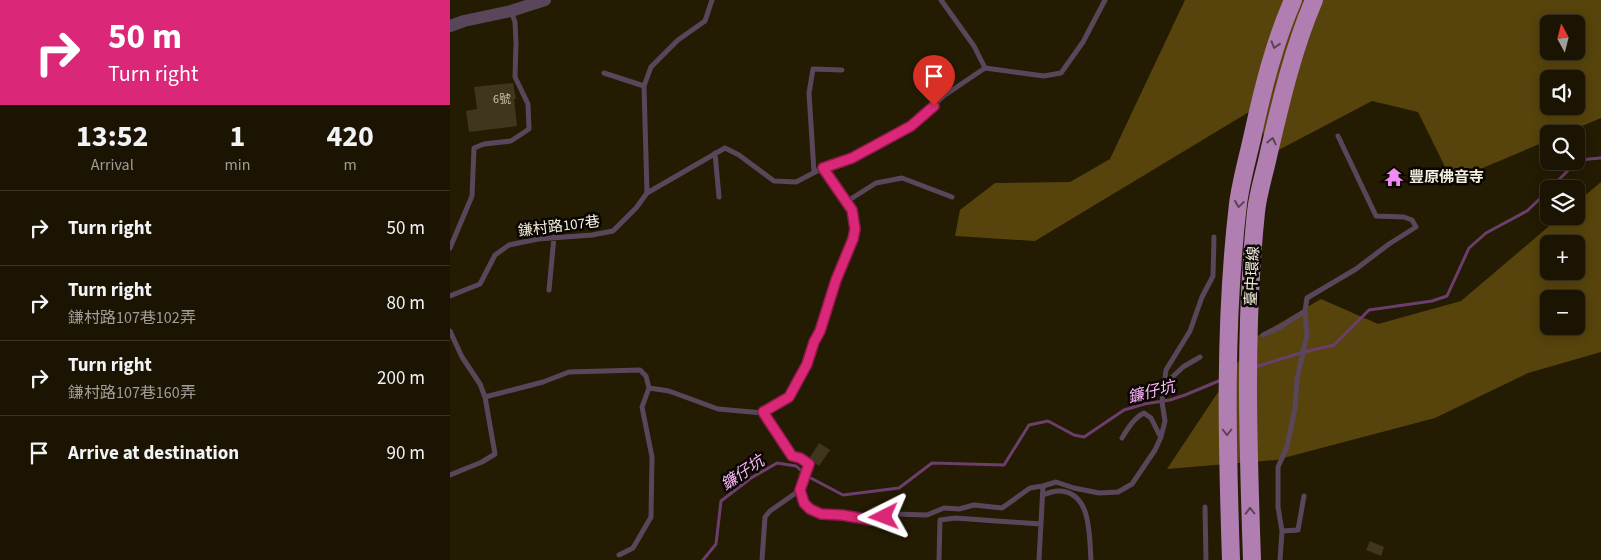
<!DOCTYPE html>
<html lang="en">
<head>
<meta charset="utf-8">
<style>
	:root { --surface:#1b1402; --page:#241d0c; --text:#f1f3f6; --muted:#a09e99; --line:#393324 }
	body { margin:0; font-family:"Source Sans 3","Noto Sans TC",sans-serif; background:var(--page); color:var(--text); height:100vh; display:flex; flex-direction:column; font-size:19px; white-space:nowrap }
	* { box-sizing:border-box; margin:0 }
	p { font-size:16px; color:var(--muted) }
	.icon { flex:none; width:28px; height:28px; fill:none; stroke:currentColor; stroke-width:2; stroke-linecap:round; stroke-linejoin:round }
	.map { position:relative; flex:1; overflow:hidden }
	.details { display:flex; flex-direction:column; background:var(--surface); width:450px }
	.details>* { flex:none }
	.hud { background:#db2777; color:#fff; overflow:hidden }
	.needle { width:32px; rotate:353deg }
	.buttons { position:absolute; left:1090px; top:15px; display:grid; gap:10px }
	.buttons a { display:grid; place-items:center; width:45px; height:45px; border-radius:8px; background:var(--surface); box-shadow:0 2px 12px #0003,0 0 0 1px var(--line); font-size:25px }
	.pin { position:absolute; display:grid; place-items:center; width:42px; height:42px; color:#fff; margin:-51px -21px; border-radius:50% 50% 50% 0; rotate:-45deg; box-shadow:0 0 5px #0007 }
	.pin .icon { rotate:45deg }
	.me { position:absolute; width:55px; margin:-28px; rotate:267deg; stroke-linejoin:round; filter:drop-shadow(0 0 4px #0008) }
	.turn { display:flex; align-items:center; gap:18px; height:105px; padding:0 25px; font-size:22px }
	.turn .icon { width:65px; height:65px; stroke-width:2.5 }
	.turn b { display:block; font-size:35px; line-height:42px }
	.eta { display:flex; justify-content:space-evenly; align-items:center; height:85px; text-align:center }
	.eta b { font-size:30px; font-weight:700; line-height:35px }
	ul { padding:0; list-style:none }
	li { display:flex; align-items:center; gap:15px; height:75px; padding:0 25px; border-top:1px solid var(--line) }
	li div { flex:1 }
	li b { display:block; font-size:19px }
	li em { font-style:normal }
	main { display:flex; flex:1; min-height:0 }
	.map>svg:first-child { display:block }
	.forest { fill:#57440c; fill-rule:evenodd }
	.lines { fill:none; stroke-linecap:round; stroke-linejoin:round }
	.stream { stroke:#6c3e6c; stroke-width:3 }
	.building { fill:#40361e }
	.service { stroke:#5a465a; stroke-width:5 }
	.tertiary { stroke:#5a465a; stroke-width:12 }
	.motorway { stroke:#b07eb0; stroke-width:18 }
	.oneway { stroke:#5d4258 }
	.route-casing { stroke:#8e194d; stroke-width:12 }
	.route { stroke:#db2777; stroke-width:9 }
	.labels { text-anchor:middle; stroke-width:5; stroke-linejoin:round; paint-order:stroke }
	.number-label { font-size:12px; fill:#c8c1b0 }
	.poi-label { font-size:15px; font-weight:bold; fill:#f5efe1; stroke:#0a0601; text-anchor:start }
	.street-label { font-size:15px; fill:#f5efe1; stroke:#0a0601 }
	.water-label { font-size:16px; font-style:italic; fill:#fdb6fd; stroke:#0a0601 }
</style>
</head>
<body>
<main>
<section class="details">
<div class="hud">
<div class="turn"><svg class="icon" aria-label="right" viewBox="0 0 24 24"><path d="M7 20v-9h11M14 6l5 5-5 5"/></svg><div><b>50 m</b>Turn right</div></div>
</div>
<div class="eta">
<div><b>13:52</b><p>Arrival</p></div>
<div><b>1</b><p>min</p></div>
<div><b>420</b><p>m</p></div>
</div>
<ul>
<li><svg class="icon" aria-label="right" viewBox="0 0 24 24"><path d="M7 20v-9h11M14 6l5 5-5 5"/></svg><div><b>Turn right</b></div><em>50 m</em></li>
<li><svg class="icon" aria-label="right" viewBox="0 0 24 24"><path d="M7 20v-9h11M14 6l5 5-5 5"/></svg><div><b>Turn right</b><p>鎌村路107巷102弄</p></div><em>80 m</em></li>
<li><svg class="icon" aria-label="right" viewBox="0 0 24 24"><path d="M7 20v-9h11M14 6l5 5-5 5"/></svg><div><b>Turn right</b><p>鎌村路107巷160弄</p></div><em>200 m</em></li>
<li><svg class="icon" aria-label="arrive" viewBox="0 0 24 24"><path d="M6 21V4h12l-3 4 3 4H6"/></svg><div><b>Arrive at destination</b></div><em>90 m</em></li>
</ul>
</section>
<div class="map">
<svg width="1151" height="560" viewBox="0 0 1151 560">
	<rect width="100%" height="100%" fill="#241b03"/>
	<path class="forest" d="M735 0H1151V118L1113 134H1099V140L1002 181 968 112 922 101 821 154 804 109 585 241 505 236 510 210 545 183 620 182 660 159ZM1099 24H1126V51H1099ZM1099 79H1126V106H1099Z
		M1151 182V352L1078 373 985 418 826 460 717 469 804 338 871 299 928 324 1011 301 1111 216H1126V203ZM1099 244H1126V271H1099ZM1099 299H1126V326H1099Z"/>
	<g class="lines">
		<path class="stream" d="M1100 189 1128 160 1151 158
			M805 367 850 353 884 345 919 310 982 301 997 296 1019 248 1036 233 1077 211 1099 190
			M253 560 266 544 271 501 301 478 327 463 346 466 357 476 393 495 449 488 482 463 554 465 579 425 598 421 624 435 634 437 674 410 694 404 720 400 735 395 771 380"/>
	</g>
	<path class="building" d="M63 83 66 99H64L67 126 19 132 16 111 27 109 24 87Z
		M369 443 380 450 369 466 359 459Z
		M920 541 934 547 931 556 916 550Z"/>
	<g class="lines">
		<path class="service" d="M491 0 524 46 535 68
			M154 73 194 86
			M265 153 269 197
			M364 172 359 93 363 69 392 70
			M197 193 275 148 289 155 324 181 346 182 373 168 402 158 461 126 495 95 535 68 594 76 611 73 633 42 655 0
			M396 202 426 183 452 178 502 197
			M0 248 22 196 24 148 34 144 61 141 79 129 78 104 65 77 66 43 65 22 61 11
			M99 290 104 237
			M0 296 30 284 45 255 59 245 88 239 142 235 163 231 186 208 197 193 194 86 201 67 228 40 255 21 262 0
			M0 331 12 357 30 384 35 397 45 454 32 462 0 475
			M813 335 832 326 855 311 857 298 906 269 939 244 966 227 962 220 954 217 926 216 888 136
			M714 385 716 370 740 331 752 297 763 276 764 237
			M199 388 219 391 268 409 313 413 339 397 357 364 363 342 370 331 386 280 403 239 405 229 402 210 373 168
			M35 397 93 382 119 372 190 370 196 376 199 388 192 407 202 457 201 517 183 548 169 555
			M313 412 342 456 350 458 359 464 350 490 354 503 360 509 371 514 392 515 421 520 446 514 477 515 494 508 509 509 524 505 552 508 580 488 593 486
			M672 438C678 428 684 418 694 413L701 418 710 436
			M593 495C598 493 603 491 608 491 642 491 639 536 641 560
			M755 507 756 560
			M832 531 848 530 854 496
			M312 560 315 517 320 511 350 490
			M489 560 490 520 505 518 591 524
			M589 560 593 486 606 482 624 488 649 493 668 492 682 484 705 450 711 437 715 421 712 402 714 385 733 367 750 357
			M830 560 832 531 828 507V467L837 447 845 408 847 379 857 335 855 311"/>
		<path class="tertiary" d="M0 26 14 21 61 11 95 0"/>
		<path class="motorway" d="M781 560C777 441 774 323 788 204 791 181 798 157 803 134 813 88 824 44 843 0
			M802 560C798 444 794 327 806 212 808 192 815 172 819 152 831 101 843 49 864 0"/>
	</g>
	<defs><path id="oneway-chevron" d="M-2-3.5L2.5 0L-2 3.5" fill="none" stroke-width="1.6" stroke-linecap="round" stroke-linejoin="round" transform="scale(1.25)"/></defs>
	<g class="oneway">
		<use href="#oneway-chevron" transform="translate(825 45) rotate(107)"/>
		<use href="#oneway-chevron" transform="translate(822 141) rotate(-77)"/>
		<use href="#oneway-chevron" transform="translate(789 204) rotate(98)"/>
		<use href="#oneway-chevron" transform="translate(777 432) rotate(90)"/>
		<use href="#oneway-chevron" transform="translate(800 511) rotate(-92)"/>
	</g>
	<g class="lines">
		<g class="route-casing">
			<path id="route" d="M434 517 421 520 392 515 371 514 360 509 354 503 350 490 359 464 350 458 342 456 313 412 339 397 357 364 364 342 370 331 386 280 403 239 405 229 402 210 373 168 402 158 461 126 484 106"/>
		</g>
		<use href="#route" class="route"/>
	</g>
	<defs>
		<g id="temple-bare" transform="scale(1.5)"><path d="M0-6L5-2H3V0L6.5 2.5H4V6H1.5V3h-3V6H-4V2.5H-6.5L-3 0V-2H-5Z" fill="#f28af3" stroke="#0a0601" stroke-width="2.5" paint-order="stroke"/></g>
	</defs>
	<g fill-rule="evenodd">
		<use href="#temple-bare" x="944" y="177"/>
	</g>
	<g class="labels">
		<g class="number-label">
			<text x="52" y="103">6號</text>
		</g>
		<g class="poi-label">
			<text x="959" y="182">豐原佛音寺</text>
		</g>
		<g class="street-label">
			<text transform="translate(109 226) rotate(-7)" y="5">鎌村路107巷</text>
			<text transform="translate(802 276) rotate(-87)" y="5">臺中環線</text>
		</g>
		<g class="water-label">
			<text transform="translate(701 391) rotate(-14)" y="6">鐮仔坑</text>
			<text transform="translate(292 472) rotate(-34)" y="6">鐮仔坑</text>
		</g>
	</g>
</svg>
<div class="buttons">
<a><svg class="needle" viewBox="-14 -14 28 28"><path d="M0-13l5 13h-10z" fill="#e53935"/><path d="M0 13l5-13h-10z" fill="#a09e99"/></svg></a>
<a><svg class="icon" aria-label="sound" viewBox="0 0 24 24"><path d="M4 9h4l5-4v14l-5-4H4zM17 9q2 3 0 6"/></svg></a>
<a><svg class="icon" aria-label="search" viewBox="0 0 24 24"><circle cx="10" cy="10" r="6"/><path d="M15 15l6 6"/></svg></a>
<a><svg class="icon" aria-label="layers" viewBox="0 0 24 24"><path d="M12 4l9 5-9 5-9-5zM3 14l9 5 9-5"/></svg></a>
<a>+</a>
<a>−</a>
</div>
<div class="pin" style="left:484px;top:106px;background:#d93025"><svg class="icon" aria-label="arrive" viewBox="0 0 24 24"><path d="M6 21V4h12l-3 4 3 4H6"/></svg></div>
<svg class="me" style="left:434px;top:517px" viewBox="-20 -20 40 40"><path d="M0-17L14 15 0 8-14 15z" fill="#db2777" stroke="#fff" stroke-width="4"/></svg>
</div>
</main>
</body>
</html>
